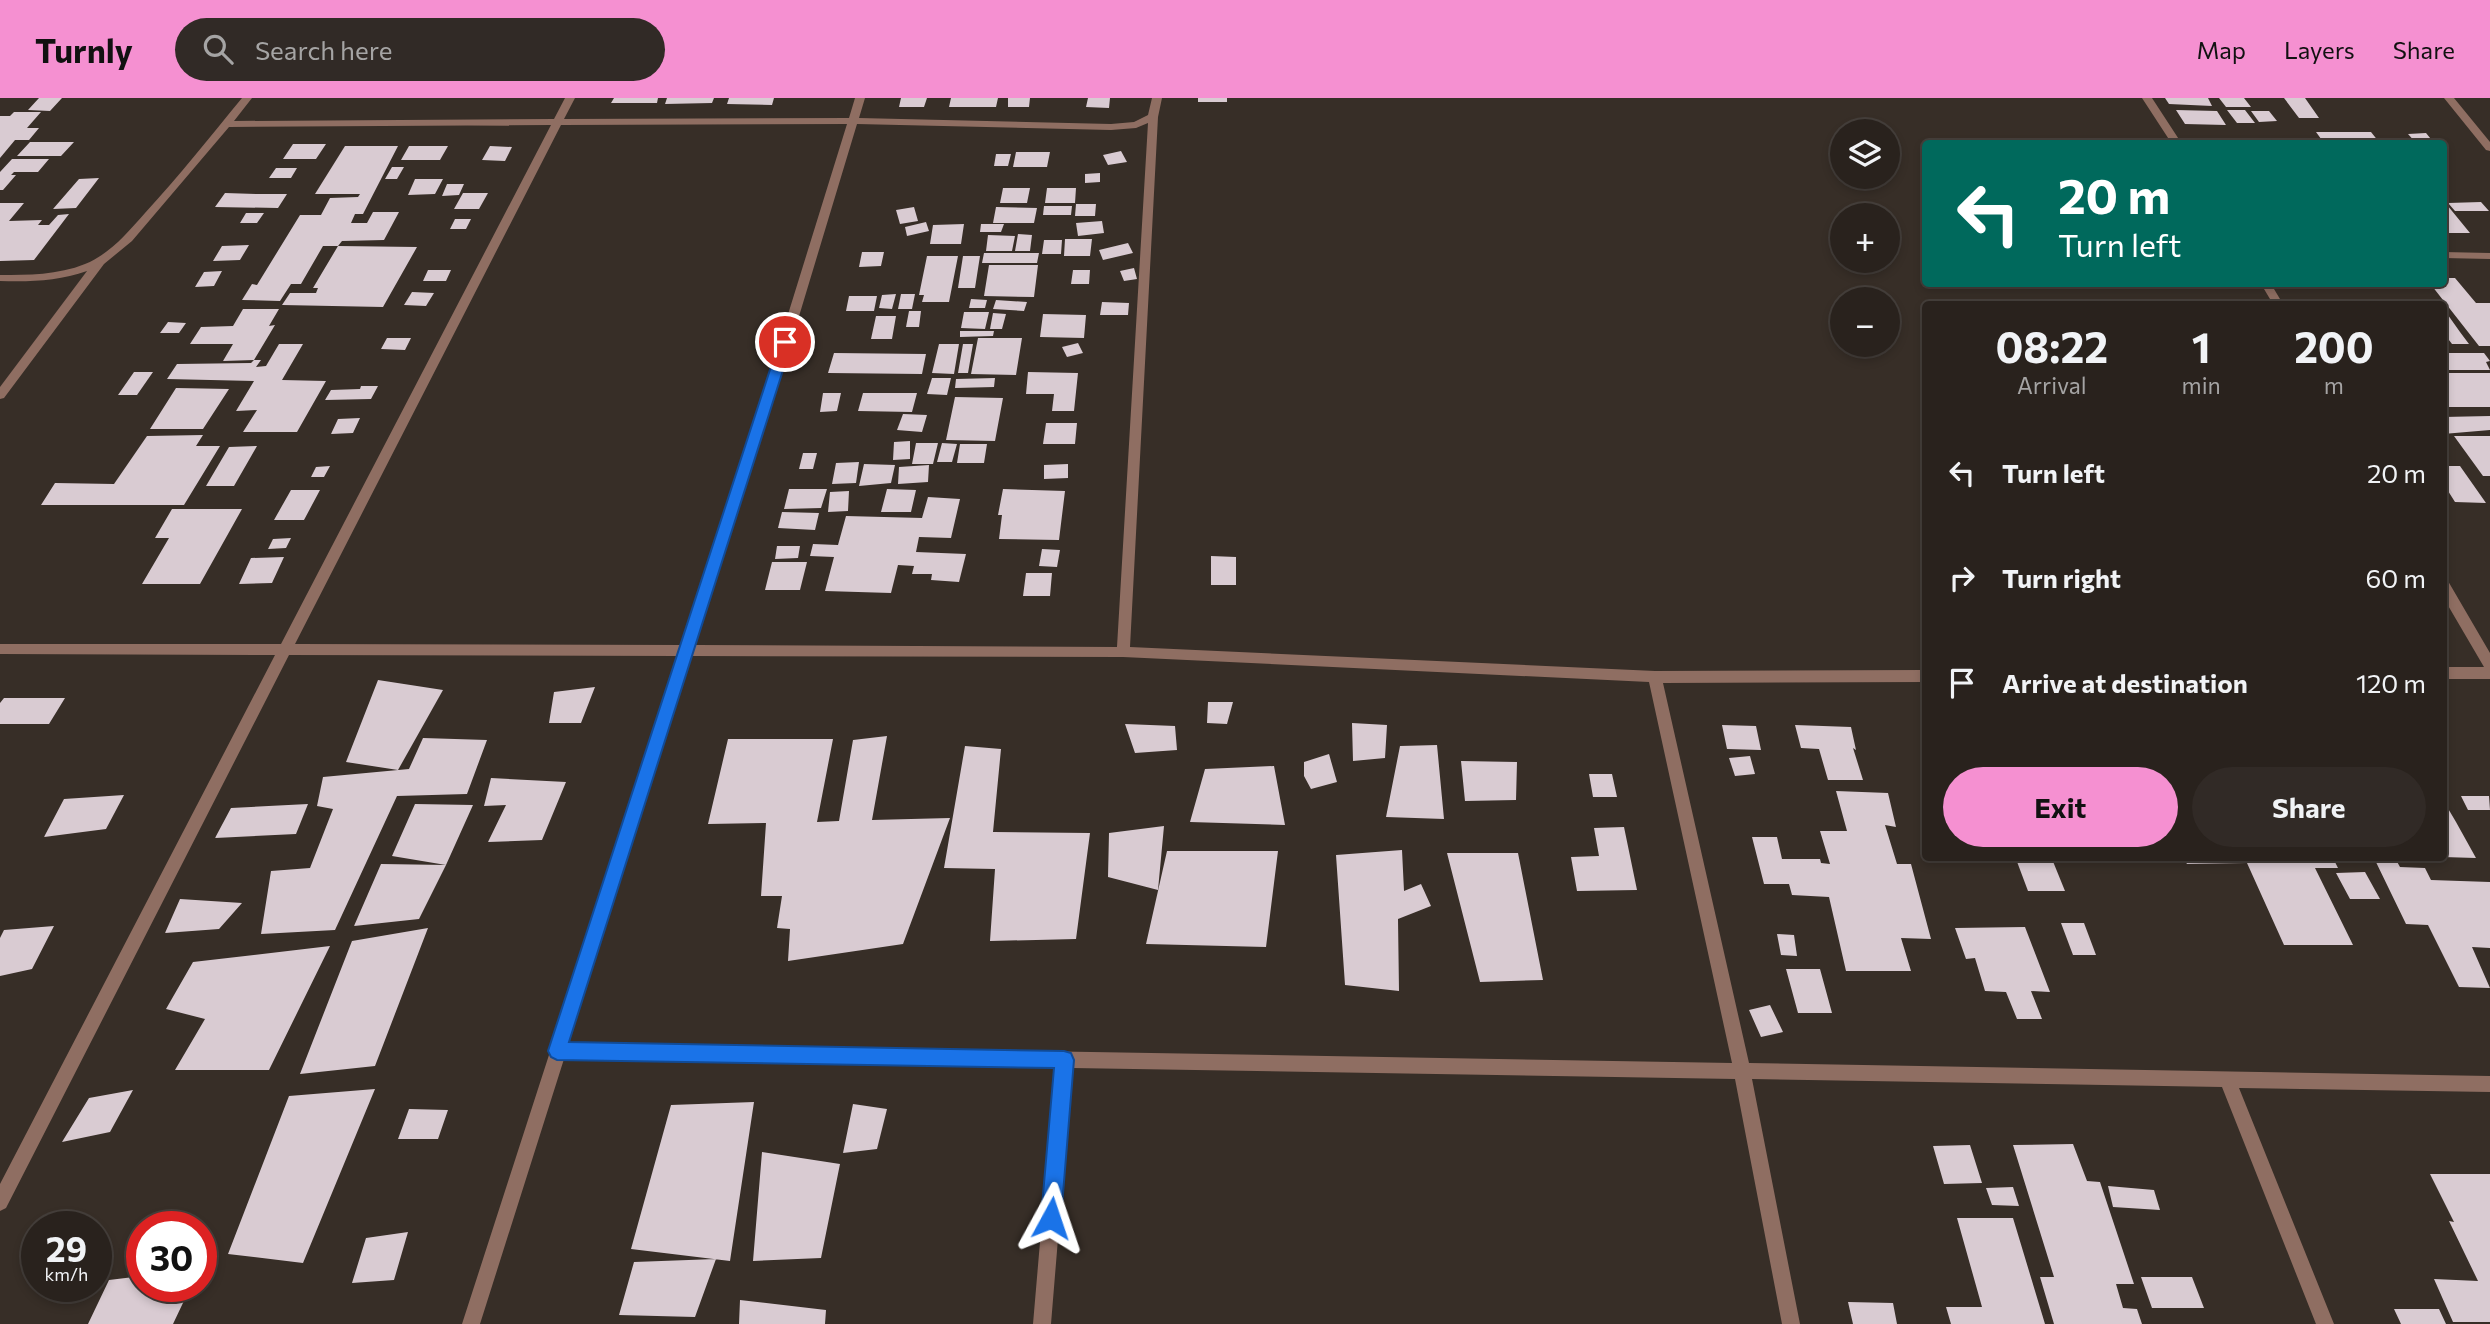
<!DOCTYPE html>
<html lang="en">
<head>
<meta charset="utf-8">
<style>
	:root { --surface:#29221d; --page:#312a26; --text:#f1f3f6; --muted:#a5a4a4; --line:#453f3b; --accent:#f590d1 }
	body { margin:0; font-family:Commissioner,sans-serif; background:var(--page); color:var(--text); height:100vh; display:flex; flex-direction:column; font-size:26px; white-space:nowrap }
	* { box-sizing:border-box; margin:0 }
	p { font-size:23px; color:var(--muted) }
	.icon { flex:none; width:38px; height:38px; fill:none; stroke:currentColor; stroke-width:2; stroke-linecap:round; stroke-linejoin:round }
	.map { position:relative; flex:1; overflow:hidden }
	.drawer { position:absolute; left:1922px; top:203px; width:525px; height:560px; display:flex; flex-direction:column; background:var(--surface); border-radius:7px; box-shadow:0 4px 10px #0003,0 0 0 2px var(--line) }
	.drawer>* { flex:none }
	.hud { position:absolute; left:1922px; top:42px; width:525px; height:147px; border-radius:7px; box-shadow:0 4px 10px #0003,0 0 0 2px var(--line); background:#00695c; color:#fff; overflow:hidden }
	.controls { position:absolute; left:1830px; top:21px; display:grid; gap:14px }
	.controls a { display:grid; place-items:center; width:70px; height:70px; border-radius:50%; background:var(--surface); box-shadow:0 4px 10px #0003,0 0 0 2px var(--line); font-size:35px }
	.speed { position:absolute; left:21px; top:1113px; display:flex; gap:14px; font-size:35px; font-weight:700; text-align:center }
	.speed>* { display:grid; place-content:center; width:91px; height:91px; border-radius:50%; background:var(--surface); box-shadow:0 4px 10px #0003,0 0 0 2px var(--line); line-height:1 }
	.speed small { font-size:18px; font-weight:400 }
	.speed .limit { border:10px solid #d22; background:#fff; color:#111 }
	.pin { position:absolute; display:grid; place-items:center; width:60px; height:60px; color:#fff; margin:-30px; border:4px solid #fff; border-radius:50%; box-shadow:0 2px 7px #0007 }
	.me { position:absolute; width:77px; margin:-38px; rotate:5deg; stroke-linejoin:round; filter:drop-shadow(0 0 5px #0008) }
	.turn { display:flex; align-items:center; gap:24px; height:147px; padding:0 21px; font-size:32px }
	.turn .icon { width:91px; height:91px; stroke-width:2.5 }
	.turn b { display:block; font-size:49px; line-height:60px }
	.eta { display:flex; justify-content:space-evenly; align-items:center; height:119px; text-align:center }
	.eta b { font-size:42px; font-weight:700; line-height:49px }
	.button { display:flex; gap:14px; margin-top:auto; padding:14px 21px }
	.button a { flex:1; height:80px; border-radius:42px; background:var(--accent); color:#111; font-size:28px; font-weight:700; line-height:80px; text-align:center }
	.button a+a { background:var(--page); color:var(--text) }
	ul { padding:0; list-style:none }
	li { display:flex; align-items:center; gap:21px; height:105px; padding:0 21px }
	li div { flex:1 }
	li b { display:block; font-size:26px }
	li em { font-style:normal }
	header { display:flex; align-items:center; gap:42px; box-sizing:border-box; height:98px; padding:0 35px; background:var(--accent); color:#111 }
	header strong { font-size:33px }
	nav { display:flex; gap:38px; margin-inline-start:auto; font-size:24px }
	.search { width:490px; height:63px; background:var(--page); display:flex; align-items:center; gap:18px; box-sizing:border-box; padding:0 24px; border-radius:38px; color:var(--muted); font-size:26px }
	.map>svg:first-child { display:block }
	.building { fill:#d9cbd2 }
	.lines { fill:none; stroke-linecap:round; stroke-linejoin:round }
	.minor { fill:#8f6e62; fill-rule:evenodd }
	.route { fill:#1a73e8; stroke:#114b97; stroke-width:2 }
</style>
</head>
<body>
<header>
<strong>Turnly</strong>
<div class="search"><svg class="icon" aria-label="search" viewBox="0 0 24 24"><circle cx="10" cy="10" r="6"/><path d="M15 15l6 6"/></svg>Search here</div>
<nav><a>Map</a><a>Layers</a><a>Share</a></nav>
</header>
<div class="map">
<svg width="2490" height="1226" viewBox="0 0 2490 1226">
	<rect width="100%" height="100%" fill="#372e27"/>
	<path class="building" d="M39 0H62L50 13 28 12Z
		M614 0H658L657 5H611Z
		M667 0H714L712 5 665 6Z
		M729 0H774L772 7 727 6Z
		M901 0H927L924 9H899Z
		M951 0H998L996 9H949Z
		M1008 0H1030L1029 9H1008Z
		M1088 0H1110L1109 10 1086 9Z
		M1198 0H1227V4H1198Z
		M2165 0H2208L2212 8 2169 6Z
		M2219 0H2244L2251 9H2226Z
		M2284 0H2305L2319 20H2299Z
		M2176 12 2217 13 2226 27 2185 26Z
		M2227 12H2245L2255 25H2237Z
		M2251 13H2269L2277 23 2259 24Z
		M14 14H41L27 30H39L29 42H15L0 60V18H10Z
		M2316 34H2371L2379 44 2324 45Z
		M2426 35 2435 46H2417L2408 36Z
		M30 44H74L61 58H17Z
		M293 46H326L316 61H283Z
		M345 48H398L363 116H355L351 125H367L373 114H399L384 142 342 143 338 148H323L301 186H291L280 203 242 202 252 186 257 187 300 117H321L330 100 358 99 360 96H315Z
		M409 48H448L440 62H401Z
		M490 48 512 49 505 63 482 62Z
		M1121 53 1127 64 1108 67 1103 57Z
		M1016 54H1050L1047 69H1013Z
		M996 56H1011L1008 68H994Z
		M12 61H49L38 74H14L11 77H16L3 92H0V74Z
		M392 69H404L397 81H385Z
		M276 70H297L291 80H269Z
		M1100 75V84L1085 85V76Z
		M99 80 76 110 53 111 79 81Z
		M415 81H443L435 96 408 97Z
		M447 86H464L459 97 442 98Z
		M1003 90H1030L1027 105H1000Z
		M1047 90H1076L1075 105H1045Z
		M225 95 258 96H287L278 110 215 109Z
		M463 95H488L479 111H454Z
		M2443 102 2470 135H2443Z
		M2481 104 2489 113H2455L2448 105Z
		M0 105H24L9 123 42 122 38 127H49L58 117 69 116 34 162 0 163Z
		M1076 106H1096L1095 118H1075Z
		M1044 108H1072L1071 117H1043Z
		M914 109 918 123 900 126 896 112Z
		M996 109 1037 110 1034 125H993Z
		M246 115H264L257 125H240Z
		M455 121H471L466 131H450Z
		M1102 123 1104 135 1078 138 1076 125Z
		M926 124 929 133 907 138 905 129Z
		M964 126 961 146H930L933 127Z
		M981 126H1004L1001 134H980Z
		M1018 136 1032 137 1030 153H1015Z
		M988 137 1015 138 1012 153H986Z
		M1065 141H1092L1090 158H1064Z
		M1044 142H1062L1061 156H1042Z
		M1128 145 1133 155 1103 162 1099 152Z
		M249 147 240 162 213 163 222 148Z
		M338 148 417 149 383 209 282 207 290 195H316L318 190H313Z
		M862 154H884L881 168 859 169Z
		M984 155H1039L1037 165H982Z
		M927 158H958L949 204H922L924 197H919Z
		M963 158H980L975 190H958Z
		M989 167H1038L1034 199 984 198Z
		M1134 170 1137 181 1124 183 1120 173Z
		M428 172H451L446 183H423Z
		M1073 172H1090L1089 186H1071Z
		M222 173 214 188 195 189 204 174Z
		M2443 180H2455L2476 205H2490V248H2479L2432 188H2441L2439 186H2443Z
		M412 194 434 195 426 208 404 207Z
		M896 196 892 211 879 210 882 197Z
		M901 196H915L912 211H898Z
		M849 198H877L874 213H846Z
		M971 201 987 202 985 210H969Z
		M996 202 1027 204 1024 213 993 211Z
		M1102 204 1129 205 1128 217H1100Z
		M2443 210 2460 234 2469 246H2452L2443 234Z
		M243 211H279L269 228 275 227 254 262H261L256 269 266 268 279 246H303L282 282 326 283 297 334H243L257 312 236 313 254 283 167 281 177 266 251 265 254 262 223 263 233 246H190L201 229 233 228Z
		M909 213H921L919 229H906Z
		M964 214H989L985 231 961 230Z
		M993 215 1006 216 1002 231H990Z
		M1043 216 1086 217 1084 240 1040 239Z
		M876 218H896L892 241H871Z
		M168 224 186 225 179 235H160Z
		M960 233H994L993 238 960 239Z
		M387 240H411L405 252 381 251Z
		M978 240H1022L1016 277 971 276Z
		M1078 245 1083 255 1067 259 1062 249Z
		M939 246H959L954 276 932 275Z
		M963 246H973L968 275H958Z
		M834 255 926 256 922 276 828 275Z
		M2443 255H2484L2490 263 2486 264 2490 272H2443Z
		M134 274H153L137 297H118Z
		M1028 274 1078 275 1074 313H1052L1054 296H1026Z
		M2443 275H2490V309H2443Z
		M932 280H951L947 297 927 296Z
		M995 280 994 289 955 290 956 281Z
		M361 288H378L371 301 325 302 331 292 360 291Z
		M176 290 229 291 203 331H150Z
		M823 295H841L837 313 820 314Z
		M863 295H917L912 314 858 313Z
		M955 299 1003 300 995 343 946 342Z
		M903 316 927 317 922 334 897 332Z
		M2490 318V332L2443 336V319Z
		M360 320 353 335 331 336 338 321Z
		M1046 325H1077L1075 346H1043Z
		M203 337 196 348H220L184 407H41L55 385 114 386 147 338Z
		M2454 338H2490V378H2483Z
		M910 343V361L893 362 894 344Z
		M916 345H938L933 366H912Z
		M942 345 957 346 952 364H937Z
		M960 346H987L984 365H957Z
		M257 348 234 388H206L229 349Z
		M803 355H817L813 371H799Z
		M859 364 856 385 832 386 836 365Z
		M864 366 895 367 891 385 859 388Z
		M1068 366V380L1044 381V367Z
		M929 367 928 384 898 386 899 369Z
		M330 368 324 379H311L316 369Z
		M2443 368H2460L2486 405 2455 404 2443 385Z
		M789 391H827L821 410 784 411Z
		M887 391 916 392 911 414H881Z
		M1003 391 1065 393 1059 442 999 441 1002 417H998Z
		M291 392H320L304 422H274Z
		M849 393 848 413 828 414 830 394Z
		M928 399 960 401 951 440 919 439 916 454 966 456 959 484 931 482 932 476H912L914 468 898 467 891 495 825 493 834 459 810 458 813 446 838 447 846 418 922 420Z
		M172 411H242L200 486H142L169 440H155Z
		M782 414 819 415 815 432 778 430Z
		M291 440 286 450 268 451 273 441Z
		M777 448H800L798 460 775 461Z
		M1042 451 1060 452 1057 469 1039 468Z
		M1211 458 1236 459V487H1211Z
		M284 459 272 485 239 486 251 460Z
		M772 464H807L800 492H765Z
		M1026 475H1052L1050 498H1023Z
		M378 582 443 592 398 672 346 664Z
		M595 589 581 625H549L554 594Z
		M4 600H65L49 626H0V605Z
		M1208 604H1233L1227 626 1207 625Z
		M1352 625 1387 627 1385 660 1353 663Z
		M1125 626 1175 628 1177 652 1135 655Z
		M1722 627 1756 628 1761 652 1727 651Z
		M1795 627 1851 629 1856 652 1853 650 1863 682H1828L1819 651 1801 650Z
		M887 638 872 722 950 720 903 846 788 863 790 831 777 830 782 798H761L766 725 708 726 728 641H833L817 724 839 723 853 642Z
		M423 640 487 642 467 696 397 698 335 832 261 836 271 773 310 770 333 711 317 708 323 679 409 671Z
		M1437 647 1444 721 1386 719 1400 648Z
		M965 648 1001 651 993 734 1090 735 1076 841 990 843 995 771 944 770Z
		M1329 656 1337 684 1311 691 1304 678V664Z
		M1750 658 1755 676 1735 678 1729 660Z
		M1461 663 1517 664 1516 702 1465 703Z
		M1274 668 1285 727 1190 724 1205 671Z
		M1589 676H1612L1617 699H1593Z
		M491 680 566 684 542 742 488 744 506 707 484 708Z
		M1836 693 1888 695 1896 729 1885 727 1897 766H1911L1931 841 1901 840 1911 873H1846L1829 799 1792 797 1789 786H1764L1752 739H1777L1782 761H1820L1821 765 1830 766 1820 733H1847Z
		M124 697 106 731 44 739 64 701Z
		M2461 698H2489L2490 712H2468Z
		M2443 702 2456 724 2476 760 2443 759Z
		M308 706 296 736 215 740 231 710Z
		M415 706 473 707 446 767 419 821 354 828 381 766 446 767 392 758Z
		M1164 728 1158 792 1108 779 1109 735Z
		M1624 729 1637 792 1577 793 1571 759 1599 758 1594 730Z
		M1402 752 1404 793 1421 786 1431 808 1398 821 1399 893 1345 887 1336 757Z
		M1167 753H1278L1266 849 1146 846Z
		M1447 755H1518L1543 882 1480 884Z
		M2183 760H2333L2338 770H2315L2353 847H2284L2247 765 2187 766Z
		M2374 760H2395L2400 769 2425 770 2431 782 2490 784V850L2472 849 2490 890 2459 889 2428 827 2406 826Z
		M2016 761H2052L2065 793H2028Z
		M2365 774 2380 801H2350L2336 775Z
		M180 801 242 805 219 831 165 835Z
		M2061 825H2084L2096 857H2073Z
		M54 828 32 871 0 878V840L4 832Z
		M2025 829 2050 894 2031 893 2042 921H2017L2006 894 1985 893 1975 860 1966 861 1955 830Z
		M428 830 375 968 300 976 352 843Z
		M1777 836 1794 837 1797 858 1781 857Z
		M330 848 269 972H175L205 921 166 911 193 864Z
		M1786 871H1820L1832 915H1798Z
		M1770 907 1783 934 1761 939 1749 912Z
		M375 991 303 1165 228 1156 289 998Z
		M133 992 110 1034 62 1044 89 1000Z
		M754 1004 730 1163 631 1151 671 1007Z
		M853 1006 887 1011 877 1051 843 1055Z
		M409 1011 448 1012 438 1041H398Z
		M2073 1046 2087 1083 2100 1084 2134 1186H2116L2123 1210 2137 1211 2142 1226H2054L2040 1179H2054L2013 1047Z
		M1970 1047 1982 1085 1944 1086 1933 1048Z
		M762 1054 840 1066 821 1160 753 1163Z
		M2430 1076H2490V1224H2453L2434 1181 2478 1183 2449 1123 2454 1124Z
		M2108 1088 2154 1092 2160 1112 2113 1109Z
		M2013 1089 2019 1108 1992 1107 1986 1090Z
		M1957 1120H2013L2045 1226H1951L1946 1209H1982Z
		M408 1134 394 1182 352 1185 366 1140Z
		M716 1161 695 1219 619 1217 634 1164Z
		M142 1178V1188H191L173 1226H88L109 1182Z
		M2141 1179H2192L2204 1210H2152Z
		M740 1202 826 1212 825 1226H739Z
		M1848 1204 1893 1205 1897 1226H1853Z
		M2394 1211H2439L2446 1226H2401Z"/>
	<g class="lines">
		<path class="minor" d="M242 0H252L234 23 554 21 565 0H575L564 21 849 20 855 0H865L859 20 1111 26 1134 24 1148 17 1152 0H1162L1158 19 1130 549 1655 573 1925 572V584L1663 585 1749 965 2490 978V994L2239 990 2334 1226H2316L2222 989 1752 981 1800 1226H1782L1735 981 1072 970 1051 1226H1033L1055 969 564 961 480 1226H462L678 558 289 557 6 1110 0 1113V1086L275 557 0 556V546H281L551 27 229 29 132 143 104 166 4 300 0 301V289L87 173C59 183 30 184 0 183V177C28 177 58 177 85 166 110 156 127 135 145 115 179 78 210 39 242 0ZM1148 25 1117 549 695 547 784 268 857 26 1111 32 1136 30ZM847 26 772 268 682 547 295 546 561 27ZM692 558 1123 559 1649 584 1732 965 569 945Z
			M2142 0H2152L2182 46H2172Z
			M2444 0H2454L2490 44V53L2486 52Z
			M2443 154 2490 155V161L2443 160Z
			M2261 186H2271L2283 206H2273Z
			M2443 482 2448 483 2490 555V581H2443V569H2484L2443 499Z"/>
	</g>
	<path class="route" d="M785 239 792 244 569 944 1064 953 1071 955 1074 962 1061 1120 1058 1127 1051 1130 1044 1127 1041 1120 1054 970 557 962 551 959 548 953 779 244Z"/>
</svg>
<div class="controls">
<a><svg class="icon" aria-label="layers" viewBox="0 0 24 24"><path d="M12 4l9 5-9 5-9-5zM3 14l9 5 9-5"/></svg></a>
<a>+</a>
<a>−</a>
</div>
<div class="speed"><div>29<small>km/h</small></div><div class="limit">30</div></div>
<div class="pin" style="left:785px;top:244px;background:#d93025"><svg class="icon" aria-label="arrive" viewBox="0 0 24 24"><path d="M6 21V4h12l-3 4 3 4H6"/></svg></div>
<svg class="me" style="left:1051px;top:1120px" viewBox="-20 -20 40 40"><path d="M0-17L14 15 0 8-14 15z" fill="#1a73e8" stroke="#fff" stroke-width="4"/></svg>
<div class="hud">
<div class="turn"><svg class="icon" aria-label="left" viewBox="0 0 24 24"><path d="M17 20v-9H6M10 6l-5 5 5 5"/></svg><div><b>20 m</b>Turn left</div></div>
</div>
<section class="drawer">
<div class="eta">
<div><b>08:22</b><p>Arrival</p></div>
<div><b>1</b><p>min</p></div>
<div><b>200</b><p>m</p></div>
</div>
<ul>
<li><svg class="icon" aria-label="left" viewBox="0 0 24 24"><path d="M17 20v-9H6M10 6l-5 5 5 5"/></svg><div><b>Turn left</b></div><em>20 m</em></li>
<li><svg class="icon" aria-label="right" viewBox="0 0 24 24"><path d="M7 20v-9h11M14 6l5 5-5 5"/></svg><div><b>Turn right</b></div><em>60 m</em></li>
<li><svg class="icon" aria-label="arrive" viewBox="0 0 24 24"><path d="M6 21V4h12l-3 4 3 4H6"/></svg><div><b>Arrive at destination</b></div><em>120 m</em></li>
</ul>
<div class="button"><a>Exit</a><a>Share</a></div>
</section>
</div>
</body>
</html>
